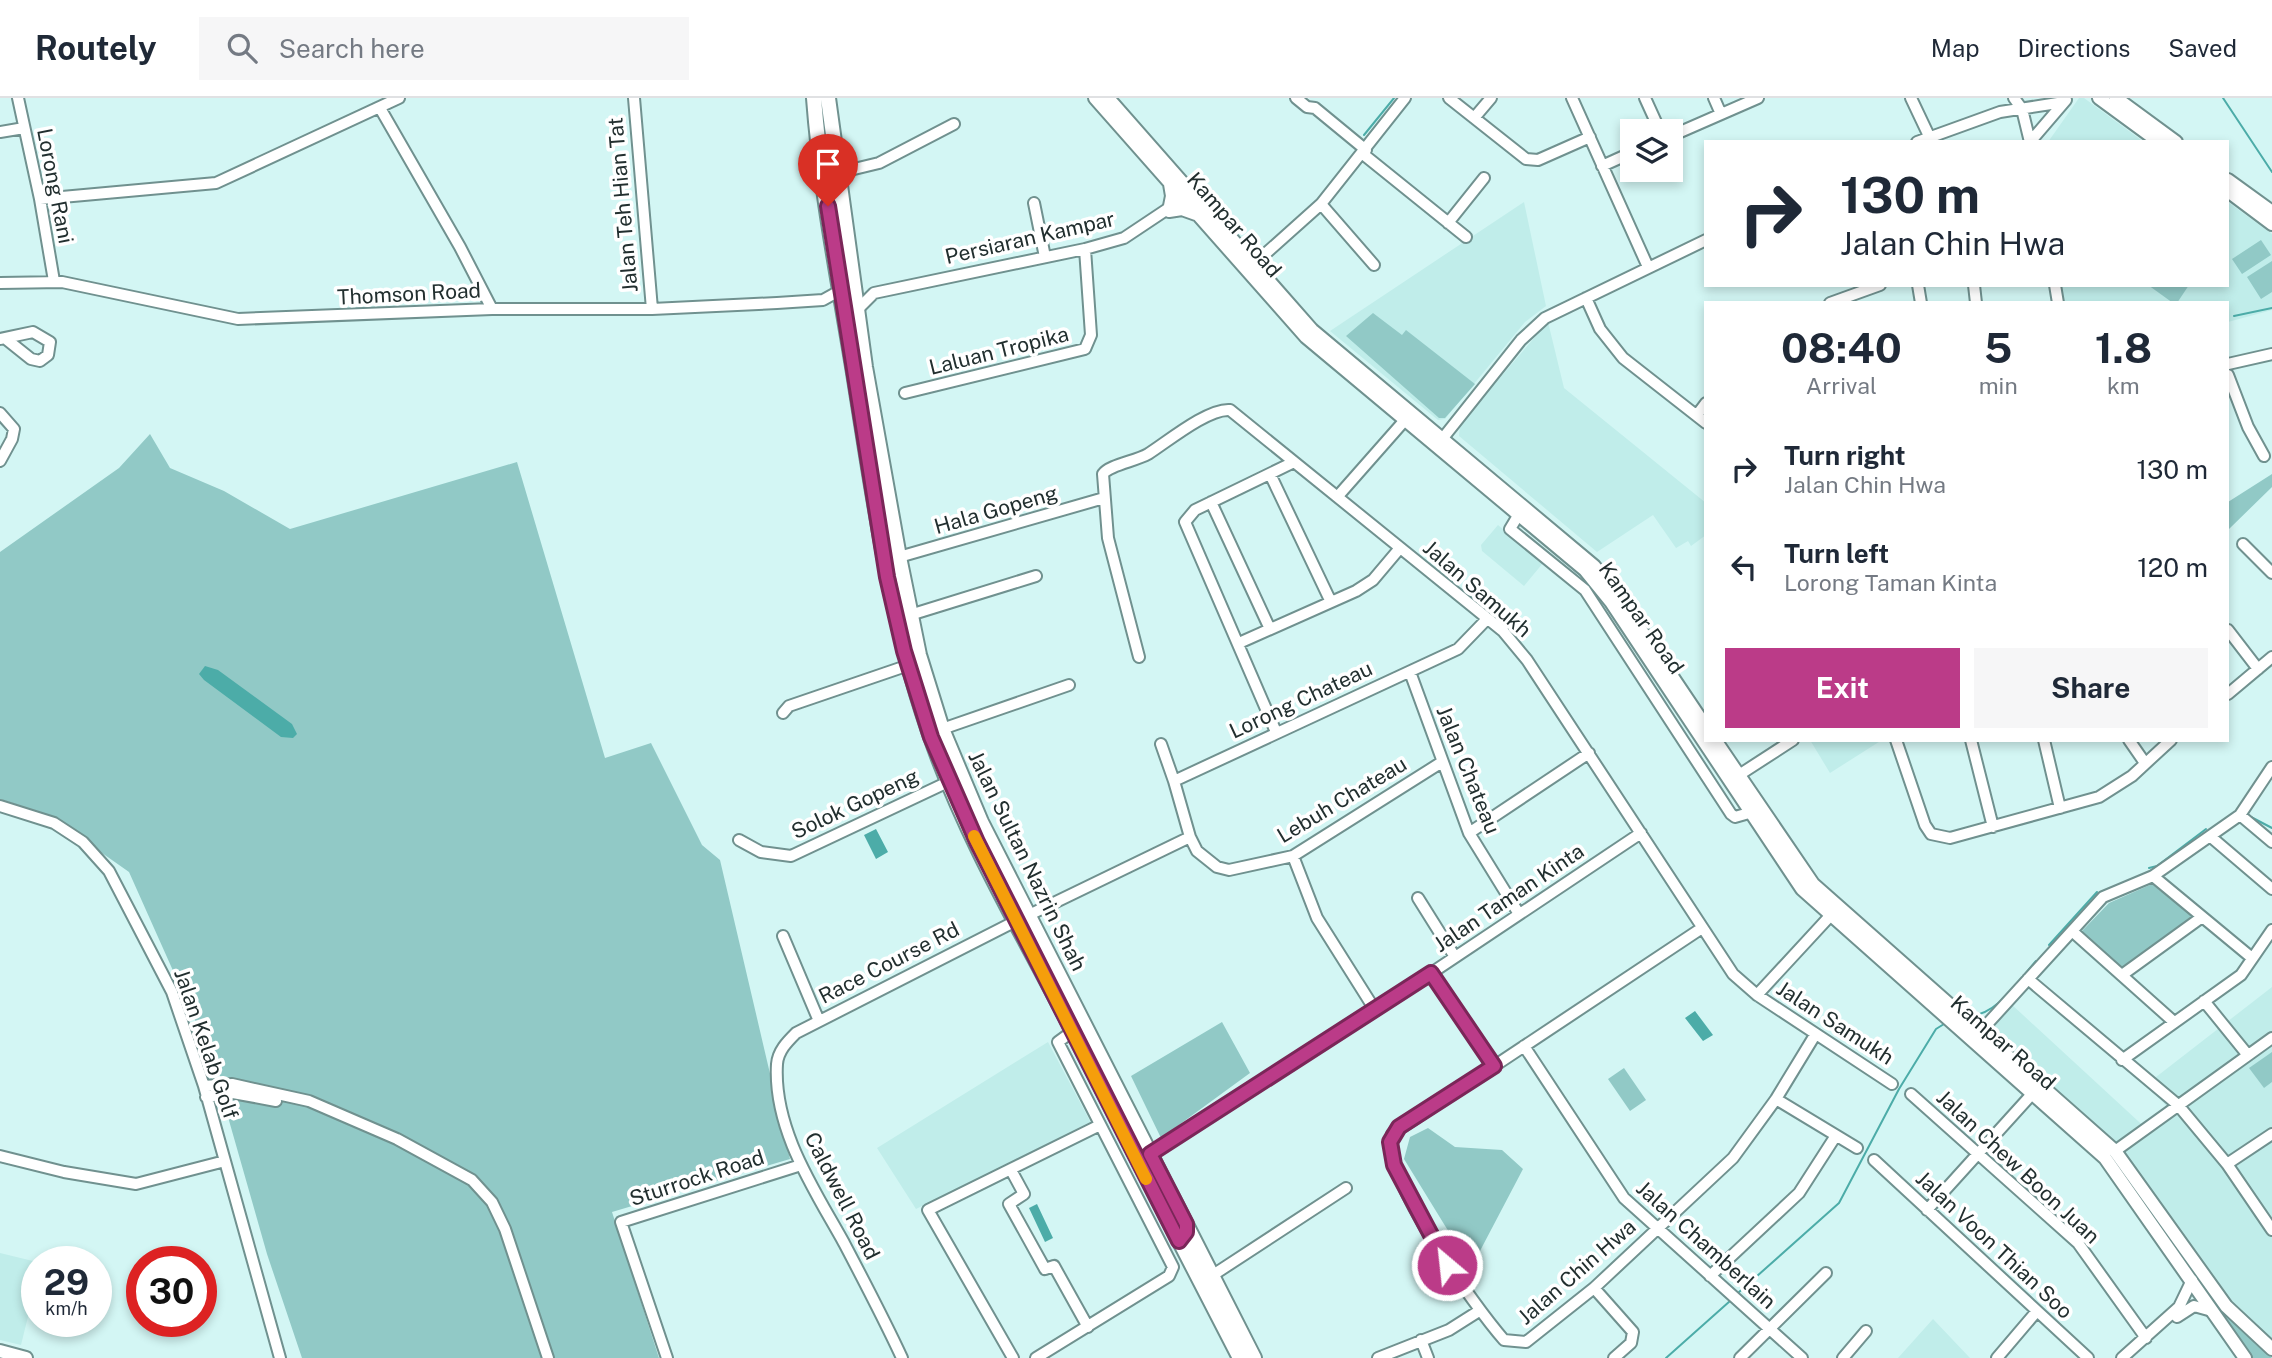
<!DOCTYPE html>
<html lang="en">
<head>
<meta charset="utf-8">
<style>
	:root { --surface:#fff; --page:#f6f6f7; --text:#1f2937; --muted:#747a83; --line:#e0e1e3; --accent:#bb3b88 }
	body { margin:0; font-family:"Public Sans",sans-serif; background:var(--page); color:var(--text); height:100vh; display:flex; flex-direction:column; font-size:26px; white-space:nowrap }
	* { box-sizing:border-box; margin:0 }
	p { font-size:23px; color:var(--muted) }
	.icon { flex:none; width:38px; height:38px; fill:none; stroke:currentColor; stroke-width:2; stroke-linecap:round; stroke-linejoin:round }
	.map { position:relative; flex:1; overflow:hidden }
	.drawer { position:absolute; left:1704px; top:203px; width:525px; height:441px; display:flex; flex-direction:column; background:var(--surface); border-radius:0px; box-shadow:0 4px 10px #0003 }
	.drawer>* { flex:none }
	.guide { position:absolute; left:1704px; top:42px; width:525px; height:147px; border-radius:0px; box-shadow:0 4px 10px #0003; background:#fff; color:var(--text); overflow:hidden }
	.buttons { position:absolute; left:1620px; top:21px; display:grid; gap:14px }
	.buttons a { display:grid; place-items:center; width:63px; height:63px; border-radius:0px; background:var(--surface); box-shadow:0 4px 10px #0003; font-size:35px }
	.speed { position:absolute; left:21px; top:1148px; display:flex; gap:14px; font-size:35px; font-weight:700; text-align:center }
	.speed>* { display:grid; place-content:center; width:91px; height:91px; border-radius:50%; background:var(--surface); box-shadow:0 4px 10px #0003; line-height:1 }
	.speed small { font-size:18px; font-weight:400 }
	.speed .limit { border:10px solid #d22; background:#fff; color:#111 }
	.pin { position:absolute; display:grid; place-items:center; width:60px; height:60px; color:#fff; margin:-72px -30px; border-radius:50% 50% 50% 0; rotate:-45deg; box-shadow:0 0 7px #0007 }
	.pin .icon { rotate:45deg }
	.me { position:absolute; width:77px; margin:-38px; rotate:332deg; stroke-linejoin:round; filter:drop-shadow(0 0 5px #0008) }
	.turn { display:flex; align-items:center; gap:24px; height:147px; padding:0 21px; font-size:32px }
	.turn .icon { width:91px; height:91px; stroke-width:2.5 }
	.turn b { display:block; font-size:49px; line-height:60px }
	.eta { display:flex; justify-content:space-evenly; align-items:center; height:119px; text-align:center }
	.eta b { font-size:42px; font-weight:700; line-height:49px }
	.button { display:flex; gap:14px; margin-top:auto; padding:14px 21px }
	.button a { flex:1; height:80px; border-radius:0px; background:var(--accent); color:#fff; font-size:28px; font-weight:700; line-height:80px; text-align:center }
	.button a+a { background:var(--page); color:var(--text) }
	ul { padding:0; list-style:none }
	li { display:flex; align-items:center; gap:21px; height:98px; padding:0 21px }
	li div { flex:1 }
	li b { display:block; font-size:26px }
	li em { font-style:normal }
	header { display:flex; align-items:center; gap:42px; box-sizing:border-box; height:98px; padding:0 35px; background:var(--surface); border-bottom:2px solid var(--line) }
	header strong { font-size:33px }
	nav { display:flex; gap:38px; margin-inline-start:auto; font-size:24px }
	.search { width:490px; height:63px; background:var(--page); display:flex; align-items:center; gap:18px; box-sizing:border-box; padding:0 24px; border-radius:0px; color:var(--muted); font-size:26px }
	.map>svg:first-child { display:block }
	.built { fill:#c0edea }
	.green { fill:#91c9c6 }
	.water { fill:#4caca8 }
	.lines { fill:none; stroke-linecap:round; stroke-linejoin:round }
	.stream { stroke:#4caca8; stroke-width:2 }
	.minor-casing { stroke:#70918f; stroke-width:14 }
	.major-casing { stroke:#70918f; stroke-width:16 }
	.highway-casing { stroke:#70918f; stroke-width:18 }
	.minor { stroke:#fff; stroke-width:10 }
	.major { stroke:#fff; stroke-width:12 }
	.highway { stroke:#fff; stroke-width:14 }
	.route-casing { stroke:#7a2658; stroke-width:18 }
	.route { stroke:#bb3b88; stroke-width:12 }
	.slow { stroke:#f59e0b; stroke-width:12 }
	.labels { text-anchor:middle; stroke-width:7; stroke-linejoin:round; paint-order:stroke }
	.street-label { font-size:21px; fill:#222f2f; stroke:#fff }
</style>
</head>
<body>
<header>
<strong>Routely</strong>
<div class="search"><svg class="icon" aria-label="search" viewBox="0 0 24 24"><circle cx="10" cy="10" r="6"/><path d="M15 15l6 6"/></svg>Search here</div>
<nav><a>Map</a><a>Directions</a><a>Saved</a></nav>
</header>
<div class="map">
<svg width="2272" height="1260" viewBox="0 0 2272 1260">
	<rect width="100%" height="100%" fill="#d3f6f4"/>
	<path class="built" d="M2079 0H2084L2144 44H2048Z
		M1524 104 1546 208 1525 224 1445 321 1438 322 1330 233Z
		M2228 104 2272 136V212L2228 224V205H2063L2060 187H2228Z
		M1548 224 1564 290 1706 405V437L1691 448 1688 443 1676 450 1653 417 1597 454 1459 338 1460 326Z
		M1498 427 1543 465 1524 488 1482 453 1481 447Z
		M1810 642H1882L1830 675Z
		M2272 889V1241L2223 1196 2164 1112 1989 933 2010 905 2151 1035 2174 1017 2147 986Z
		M1048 944 1091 1025 916 1111 877 1050Z
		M0 1155 37 1164V1182L21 1247 0 1242Z
		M1933 1221 1970 1260H1898Z"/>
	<path class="green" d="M2261 142 2271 157 2242 176 2232 161Z
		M2272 163V194L2261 201 2247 179Z
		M2148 187H2189L2177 205H2173Z
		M1373 215 1402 237 1406 232 1475 286 1445 320H1439L1346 238Z
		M150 336 170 370 224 393 290 431 517 364 605 660 651 645 702 747 720 762 790 1061 612 1114 659 1260H302L267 1156 228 1019 220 978 129 774 48 717 0 701V454L119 370Z
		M2272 376V389L2228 432V404Z
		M2152 786 2194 820 2123 873 2080 835 2109 805Z
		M1222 924 1250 975 1161 1040 1131 978Z
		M2272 954V984L2264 990 2249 970Z
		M1624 970 1646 1002 1630 1013 1608 981Z
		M1428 1030 1455 1049 1502 1052 1523 1071 1471 1170 1404 1061 1410 1039Z
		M2213 1201 2272 1260H2250Z"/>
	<path class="water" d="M205 568 218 572 292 626 297 636 293 640 281 639 204 582 199 576Z
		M876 731 888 754 876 761 864 737Z
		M1695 913 1713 937 1703 943 1685 920Z
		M1037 1106 1053 1140 1045 1144 1029 1110Z"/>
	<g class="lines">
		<path class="stream" d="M2223 0 2272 74
			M1364 37 1394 0
			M2234 218 2272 210
			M2251 719 2272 730
			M2149 770 2157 768 2206 731
			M2049 847 2097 794
			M1970 918C1998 916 2018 883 2036 863
			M1738 1195 1839 1105 1899 991 1936 931 1944 926
			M1666 1260 1730 1203"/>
		<g class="minor-casing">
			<path id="minor" d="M18 0 40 101 54 183
				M634 0 652 211
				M1296 0 1307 9 1315 10 1366 52
				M1449 0 1526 61 1538 62 1590 39
				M1572 0 1648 169
				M1645 0 1660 33
				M1714 0 1721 16
				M1911 0 1929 38
				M2014 0 2022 11 2030 44
				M380 10 460 149 492 211
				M1474 20 1491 0
				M0 34 24 30
				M1671 38 1758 0
				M1917 44 2000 14 2064 4
				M2030 44 2066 2
				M1363 56 1466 139
				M1602 68 1633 54
				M840 81 850 72 879 65 954 26
				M40 101 216 85 399 0
				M1034 105 1045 159
				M1321 106 1374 167
				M1448 125 1484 80
				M1255 165 1321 106 1405 0
				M0 185 62 184 238 221 492 211H652L777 205 823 202 841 192
				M1918 187 1921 205
				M1974 187 1976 205
				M2055 187 2058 205
				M1586 200 1600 231 1623 260 1706 325
				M1830 205 1880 187
				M859 210 874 195 1085 151 1124 140 1184 100
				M0 241 33 234 50 244 48 257 40 263 31 261 6 241
				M2228 266 2272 256
				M2228 277 2248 329 2264 358
				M905 295 1085 251 1091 237 1085 151
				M0 315 14 331 12 341 0 363
				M1697 317 1706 305
				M1443 340 1521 242 1545 220 1706 142
				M1270 376 1330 502
				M1338 398 1405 322
				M1211 404 1270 531
				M1519 416 1510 431 1585 492 1731 716 1735 719 1749 715
				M2243 446 2272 475
				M899 459 1104 400
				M910 517 1036 478
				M2228 532 2258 571
				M1239 545 1356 493 1373 482 1400 450
				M1139 559 1108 440 1103 376C1109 367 1136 363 1148 356 1167 344 1208 310 1230 312L1503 533 1527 562 1733 876 1757 897 1892 986
				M1410 574 1469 735 1519 816
				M2228 596 2272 559
				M783 615 789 608 909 567
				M942 631 1069 587
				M1276 634 1185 424 1195 412 1294 364
				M1896 642 1925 727 1931 736 1950 740 2099 699 2132 678 2171 642
				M1971 642 1993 729
				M2044 642 2060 710
				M2129 642 2145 665
				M1161 646 1174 683
				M1442 664 1293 758 1229 772 1217 769 1197 753 1190 739 1174 683 1458 551 1487 521
				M1737 683 1739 677 1793 642
				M0 708 54 725 83 744 109 773 172 894 204 988 280 1260
				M2240 717 2272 744
				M1469 735 1589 655
				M2211 739 2272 791
				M739 742 761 754 791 758 948 684
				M1293 758 1317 820 1375 912
				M2153 778 2252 860
				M1418 800 1455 859
				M1029 817 1190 739
				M1702 830 1392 1036C1380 1077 1475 1209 1504 1242L1526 1244 1594 1190 1733 1060 1776 1001 1815 937
				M2072 833 2174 924
				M783 838 819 923
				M1431 875 1494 968
				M2122 877 2202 819
				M2028 881 2178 1007 2227 1066 2272 1132
				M1757 897 1830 818
				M2204 903 2247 956
				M1978 942 1979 935 2103 799 2153 778 2240 717 2272 669
				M1524 948 1624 1100 1802 1260
				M2122 962 2241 877 2272 832
				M204 988 232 986 309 1003 397 1041 472 1082 492 1104 505 1131 548 1260
				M1911 996 2078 1145 2146 1240
				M206 999 233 995 276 1003
				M1776 1001 1857 1050
				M2115 1053 2272 940
				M1150 1056 1376 912 1641 735
				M0 1058 64 1074 136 1086 225 1063
				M1874 1062 2088 1260
				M2227 1066 2272 1036
				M1011 1072 1024 1096 1009 1106 1045 1171 1054 1168 1088 1229
				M1927 1112 2032 996
				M1213 1177 1346 1090
				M1710 1178 1799 1095 1835 1039
				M1594 1190 1633 1234 1631 1245 1614 1260
				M2177 1219 2194 1208 2212 1213
				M1421 1242 1428 1260
				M667 1260 621 1124 801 1067
				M902 1260C884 1221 864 1183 844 1145 814 1091 773 1031 777 966 778 953 787 944 796 935L1016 823
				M1013 1260 928 1112 1100 1027
				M1036 1260 1169 1178 1173 1169 1058 944 1073 933
				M1378 1260 1449 1232 1479 1213
				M1740 1260 1826 1175
				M1843 1260 1866 1233
				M1997 1260 2037 1213
				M2122 1260 2179 1209 2192 1182"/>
		</g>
		<g class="major-casing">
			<path id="major" d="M1095 0 1306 239 1585 472 1611 504 1802 791 2105 1060 2245 1260
				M1108 0 1312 232 1594 468 1618 498 1706 629
				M2099 0 2159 44
				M2116 0 2176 44
				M2228 82 2272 114
				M1170 86 1172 98 1169 113 1182 111 1196 116
				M2228 93 2272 126
				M1715 642 1813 786 2115 1053 2226 1208 2272 1251
				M0 1253 26 1260"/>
		</g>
		<g class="highway-casing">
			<path id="highway" d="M814 0C821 94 840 188 855 281 875 406 891 530 935 650 971 749 1027 842 1074 935 1129 1044 1184 1152 1240 1260
				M828 0 865 269 899 459 919 557 942 631 981 724 1254 1260"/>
		</g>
		<use href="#minor" class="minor"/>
		<use href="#major" class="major"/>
		<use href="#highway" class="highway"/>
	</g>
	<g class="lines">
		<g class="route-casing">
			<path id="route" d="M828 108 887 479 904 553 931 639 977 744 1179 1143 1186 1134V1126L1150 1056 1431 875 1494 968 1399 1029 1390 1044 1394 1067 1447 1167"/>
		</g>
		<use href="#route" class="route"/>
		<path class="slow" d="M974 738 1146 1081"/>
	</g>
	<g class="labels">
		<g class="street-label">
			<text transform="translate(55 88) rotate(79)" y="7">Lorong Rani</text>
			<text transform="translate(623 107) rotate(-95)" y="7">Jalan Teh Hian Tat</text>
			<text transform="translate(1234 127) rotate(49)" y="7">Kampar Road</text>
			<text transform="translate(1030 140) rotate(-13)" y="7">Persiaran Kampar</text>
			<text transform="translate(409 196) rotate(-3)" y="7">Thomson Road</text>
			<text transform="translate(999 253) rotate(-14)" y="7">Laluan Tropika</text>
			<text transform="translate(996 412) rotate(-16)" y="7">Hala Gopeng</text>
			<text transform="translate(1477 491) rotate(41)" y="7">Jalan Samukh</text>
			<text transform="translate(1641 520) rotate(55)" y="7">Kampar Road</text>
			<text transform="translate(1301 602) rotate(-25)" y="7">Lorong Chateau</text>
			<text transform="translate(1468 672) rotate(68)" y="7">Jalan Chateau</text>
			<text transform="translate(1342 702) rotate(-31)" y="7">Lebuh Chateau</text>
			<text transform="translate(855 706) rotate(-25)" y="7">Solok Gopeng</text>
			<text transform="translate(1027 763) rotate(64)" y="7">Jalan Sultan Nazrin Shah</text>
			<text transform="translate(1509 800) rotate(-34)" y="7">Jalan Taman Kinta</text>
			<text transform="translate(889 865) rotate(-27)" y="7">Race Course Rd</text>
			<text transform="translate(1835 925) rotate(33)" y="7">Jalan Samukh</text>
			<text transform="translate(2003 945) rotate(41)" y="7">Kampar Road</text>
			<text transform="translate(206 946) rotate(71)" y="7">Jalan Kelab Golf</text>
			<text transform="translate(2018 1069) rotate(43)" y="7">Jalan Chew Boon Juan</text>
			<text transform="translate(697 1080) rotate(-18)" y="7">Sturrock Road</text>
			<text transform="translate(842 1098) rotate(63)" y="7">Caldwell Road</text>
			<text transform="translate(1706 1147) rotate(42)" y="7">Jalan Chamberlain</text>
			<text transform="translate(1994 1147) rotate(43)" y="7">Jalan Voon Thian Soo</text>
			<text transform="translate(1577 1174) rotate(-41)" y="7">Jalan Chin Hwa</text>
		</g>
	</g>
</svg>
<div class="buttons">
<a><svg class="icon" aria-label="layers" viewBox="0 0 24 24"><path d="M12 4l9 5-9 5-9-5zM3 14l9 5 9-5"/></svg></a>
</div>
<div class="speed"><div>29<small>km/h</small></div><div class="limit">30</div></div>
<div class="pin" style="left:828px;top:108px;background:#d93025"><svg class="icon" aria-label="arrive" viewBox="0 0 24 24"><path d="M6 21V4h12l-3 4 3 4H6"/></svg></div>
<svg class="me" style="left:1447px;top:1167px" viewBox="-20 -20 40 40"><circle r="17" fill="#bb3b88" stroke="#fff" stroke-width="3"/><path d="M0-11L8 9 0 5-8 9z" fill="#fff"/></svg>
<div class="guide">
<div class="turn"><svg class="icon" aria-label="right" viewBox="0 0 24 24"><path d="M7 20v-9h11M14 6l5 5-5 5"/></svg><div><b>130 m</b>Jalan Chin Hwa</div></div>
</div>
<section class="drawer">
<div class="eta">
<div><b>08:40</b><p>Arrival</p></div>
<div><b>5</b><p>min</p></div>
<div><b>1.8</b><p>km</p></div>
</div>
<ul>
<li><svg class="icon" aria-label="right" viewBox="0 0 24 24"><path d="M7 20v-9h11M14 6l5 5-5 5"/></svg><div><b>Turn right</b><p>Jalan Chin Hwa</p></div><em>130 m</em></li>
<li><svg class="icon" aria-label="left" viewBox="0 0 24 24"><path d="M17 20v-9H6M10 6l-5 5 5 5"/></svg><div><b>Turn left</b><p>Lorong Taman Kinta</p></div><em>120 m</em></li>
</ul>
<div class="button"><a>Exit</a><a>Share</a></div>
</section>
</div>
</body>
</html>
